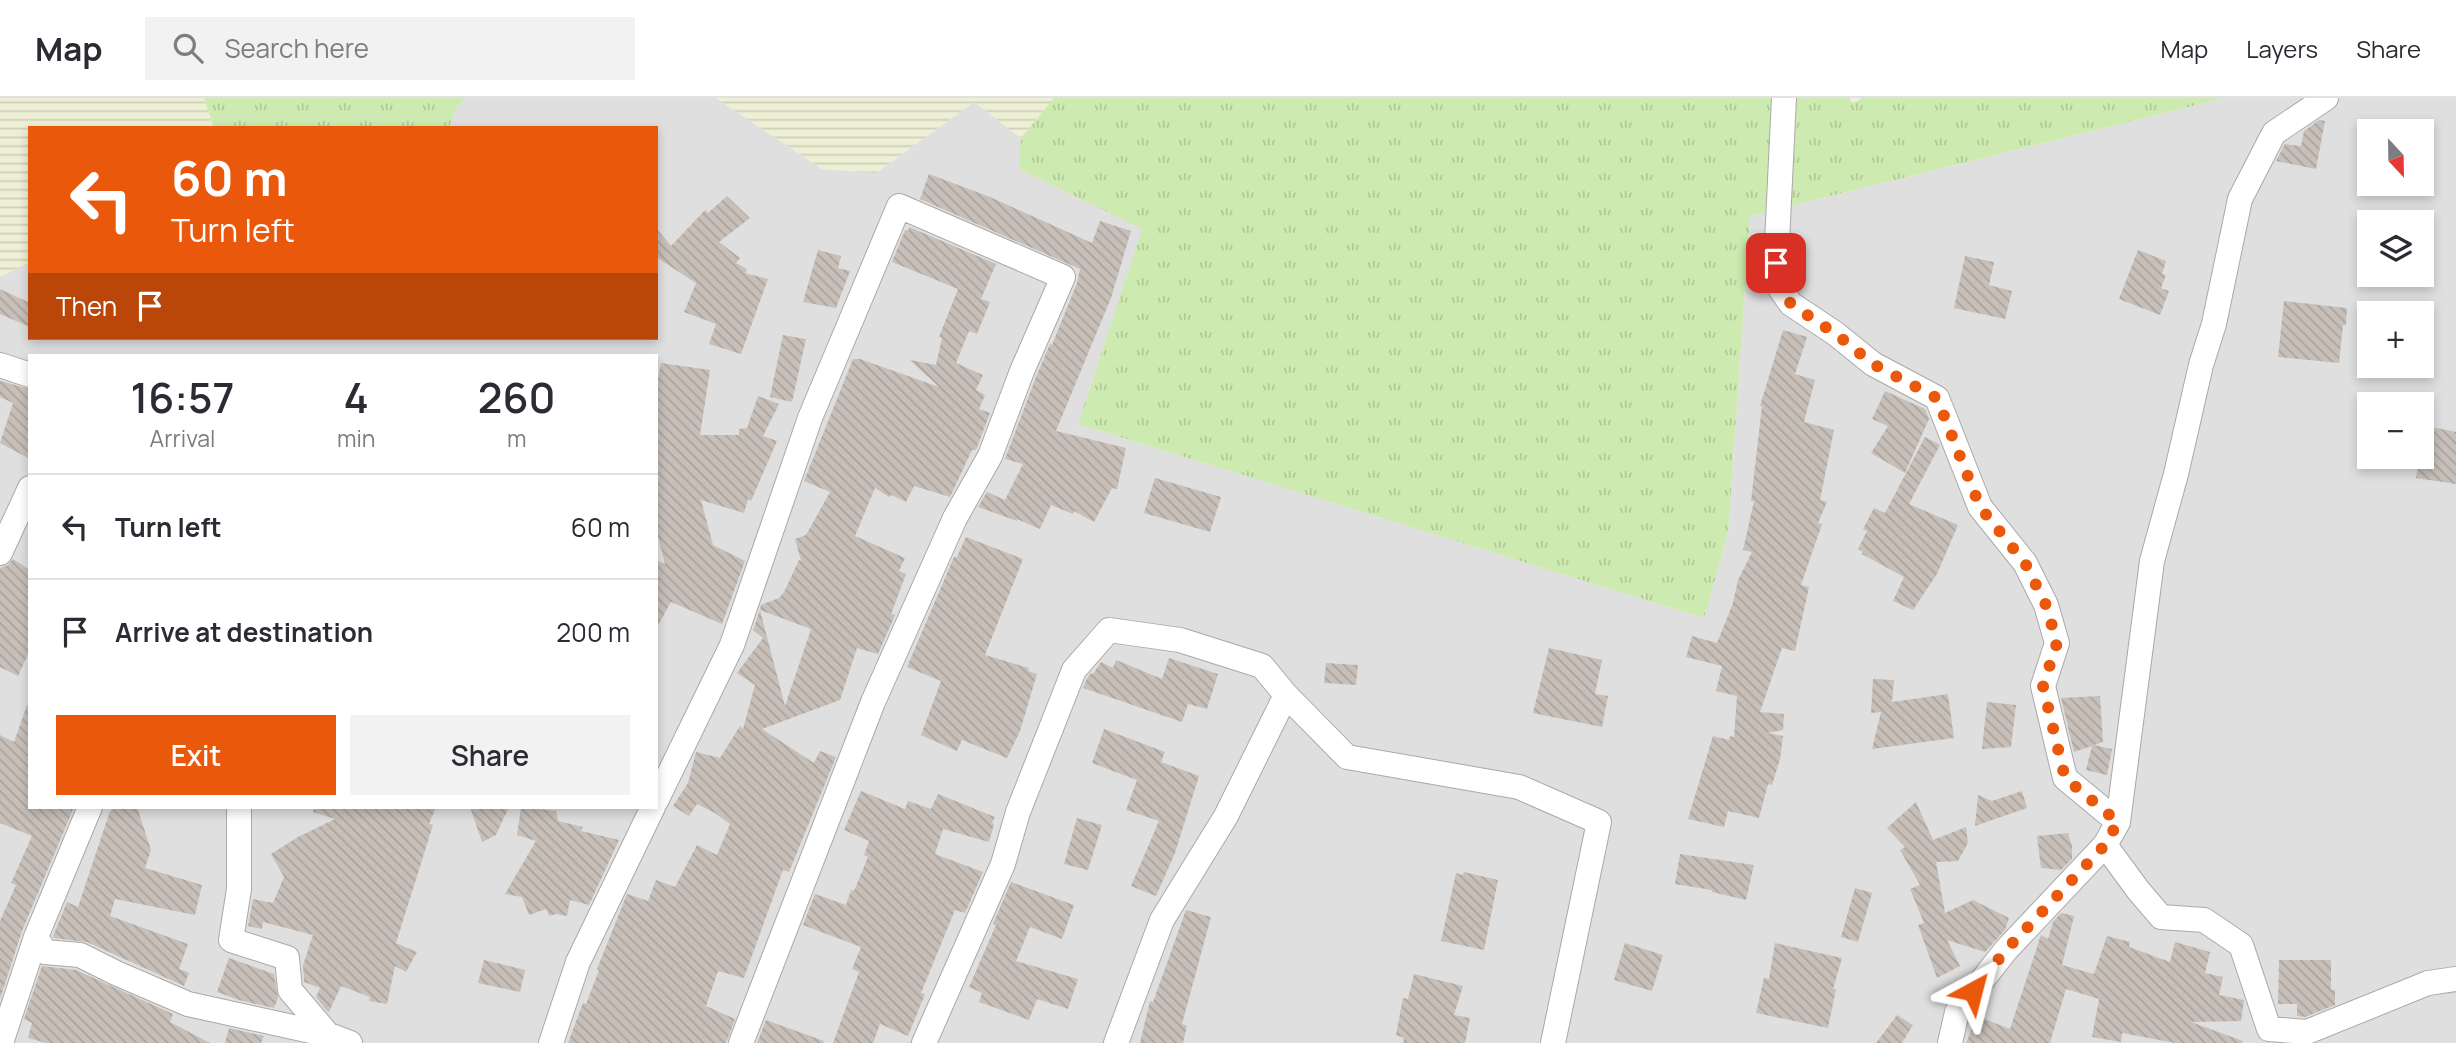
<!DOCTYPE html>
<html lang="en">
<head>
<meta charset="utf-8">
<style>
	:root { --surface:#fff; --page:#f2f2f3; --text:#2b2b33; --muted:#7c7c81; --line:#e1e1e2; --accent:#ea580c }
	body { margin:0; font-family:Manrope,sans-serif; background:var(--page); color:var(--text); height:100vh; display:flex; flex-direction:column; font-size:26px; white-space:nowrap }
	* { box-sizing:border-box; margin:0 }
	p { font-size:23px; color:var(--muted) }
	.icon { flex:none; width:38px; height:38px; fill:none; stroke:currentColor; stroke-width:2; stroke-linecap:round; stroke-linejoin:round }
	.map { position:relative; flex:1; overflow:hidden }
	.details { position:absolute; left:28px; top:256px; width:630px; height:455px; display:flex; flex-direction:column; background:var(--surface); border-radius:0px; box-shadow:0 4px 10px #0003 }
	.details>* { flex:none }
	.banner { position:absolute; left:28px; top:28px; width:630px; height:214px; border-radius:0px; box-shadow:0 4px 10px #0003; background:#ea580c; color:#fff; overflow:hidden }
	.needle { width:46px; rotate:158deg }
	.fabs { position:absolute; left:2357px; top:21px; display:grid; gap:14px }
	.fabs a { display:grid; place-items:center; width:77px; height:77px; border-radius:0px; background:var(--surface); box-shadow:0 4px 10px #0003; font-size:35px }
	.pin { position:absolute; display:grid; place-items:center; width:60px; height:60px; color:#fff; margin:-30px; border-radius:14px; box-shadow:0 4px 10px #0006 }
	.me { position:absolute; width:77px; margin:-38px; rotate:38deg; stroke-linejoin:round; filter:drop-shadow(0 0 5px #0008) }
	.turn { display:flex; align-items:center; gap:24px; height:147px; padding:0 28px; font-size:32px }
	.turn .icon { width:91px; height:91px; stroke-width:2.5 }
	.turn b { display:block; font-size:49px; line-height:60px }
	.then { display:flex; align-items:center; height:66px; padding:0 28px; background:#0003; gap:14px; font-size:26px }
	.eta { display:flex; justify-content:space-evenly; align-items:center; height:119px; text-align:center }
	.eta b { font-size:42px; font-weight:600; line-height:49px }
	.primary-button { display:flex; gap:14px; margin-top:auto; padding:14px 28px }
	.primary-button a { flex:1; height:80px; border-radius:0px; background:var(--accent); color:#fff; font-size:28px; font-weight:600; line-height:80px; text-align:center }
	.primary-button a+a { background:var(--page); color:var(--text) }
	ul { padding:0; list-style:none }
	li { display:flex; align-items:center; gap:21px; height:105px; padding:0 28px; border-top:2px solid var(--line) }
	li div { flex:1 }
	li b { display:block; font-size:26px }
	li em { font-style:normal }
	header { display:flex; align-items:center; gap:42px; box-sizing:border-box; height:98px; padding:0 35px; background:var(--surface); border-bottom:2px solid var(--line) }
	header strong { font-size:33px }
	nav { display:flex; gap:38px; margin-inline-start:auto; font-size:24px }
	.search { width:490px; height:63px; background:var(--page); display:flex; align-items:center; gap:18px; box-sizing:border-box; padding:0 24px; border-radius:0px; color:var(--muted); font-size:26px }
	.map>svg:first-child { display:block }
	.residential { fill:#e0dfdf; fill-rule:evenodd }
	.farmland { fill:url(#farmland-rules) }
	.grass { fill:url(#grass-tufts) }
	.building { fill:url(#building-back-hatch) }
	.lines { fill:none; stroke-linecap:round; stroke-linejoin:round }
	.minor-casing { stroke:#a9a9a9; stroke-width:26 }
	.minor { stroke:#fff; stroke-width:24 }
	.route { stroke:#ea580c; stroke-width:12; stroke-dasharray:0 21.6 }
</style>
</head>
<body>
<header>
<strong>Map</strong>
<div class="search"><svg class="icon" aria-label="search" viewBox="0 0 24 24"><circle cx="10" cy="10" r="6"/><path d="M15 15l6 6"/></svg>Search here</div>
<nav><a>Map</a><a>Layers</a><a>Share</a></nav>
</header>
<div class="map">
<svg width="2456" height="945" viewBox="0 0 2456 945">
	<defs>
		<pattern id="farmland-rules" width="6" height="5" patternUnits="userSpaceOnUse" patternTransform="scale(1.75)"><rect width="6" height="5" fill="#eef0d5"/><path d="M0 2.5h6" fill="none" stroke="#ccceb7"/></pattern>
		<pattern id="grass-tufts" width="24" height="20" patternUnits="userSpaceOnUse" patternTransform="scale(1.75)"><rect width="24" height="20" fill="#cdebb0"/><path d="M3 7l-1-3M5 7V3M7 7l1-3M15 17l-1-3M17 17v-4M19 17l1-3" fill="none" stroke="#b0c997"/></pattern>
		<pattern id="building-back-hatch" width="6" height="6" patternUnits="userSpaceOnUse" patternTransform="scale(1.75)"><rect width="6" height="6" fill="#c7bfb8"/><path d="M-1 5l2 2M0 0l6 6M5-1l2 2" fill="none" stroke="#aba49e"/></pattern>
	</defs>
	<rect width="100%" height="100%" fill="#f2efe9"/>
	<path class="residential" d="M465 0H716L822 71 876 75 974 4 1021 40 1019 71 1142 131 1078 326 1704 520 1728 435 1750 118 2225 0H2456V945H0V179L30 164V240H656V30H449L455 12ZM2370 33H2422V86H2370ZM2370 124H2422V177H2370ZM2370 215H2422V268H2370ZM30 257H656V709H30ZM2370 306H2422V359H2370Z"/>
	<path class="farmland" d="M0 0H204L214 30H30V164L0 179Z
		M716 0H1054L1021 40 974 4 876 75 822 71Z"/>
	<path class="grass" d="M204 0H465L455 12 449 30H214Z
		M1054 0H1849L1853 5 1862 0H2225L1750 118 1728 435 1704 520 1078 326 1142 131 1019 71 1021 40Z"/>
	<path class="building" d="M2319 22 2325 23 2316 71 2276 63 2285 46 2301 48 2304 33Z
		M929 76 990 99 1092 145 1100 123 1131 133 1111 200 1056 333 1126 350 1117 391 1112 390 1094 424 1074 413 1073 416 1051 407 1040 431 1017 421V423L978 409 987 394 1005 402 1023 366 1005 361 1036 279 1050 246 1052 247 1077 185 1080 171 920 101Z
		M727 98 750 120 719 144 740 160 736 165 747 171 745 175 768 181 741 256 709 246 716 226 684 214 696 185 656 159V130L671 148 705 112 708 115Z
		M909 129 996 166 981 201 990 204 977 236 969 233 956 265 983 277 976 292 985 297 979 311 990 315 976 352H972L950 399 914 388 906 404 891 397 889 399 875 390 855 438 905 460 899 473 906 476 891 516 895 517 878 556 857 550 840 602 762 631 814 665 820 653 836 659 789 774 783 772 744 880 718 873 706 908 735 921 726 945H568L583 905 586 906 599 872 597 871 627 796 648 803 656 782 675 789 697 747 717 757 730 726 715 715 697 706 689 718 673 708 688 685 696 654 720 660 740 628 743 631 755 587 737 575 763 540 753 532 760 512 785 608 811 531 760 512 761 507 779 500 784 494 799 462 801 463 795 441 806 437 830 394 804 383 853 261H860L939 289 910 262 936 267 942 240 939 239 958 191 892 164 905 132 908 133Z
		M818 152 841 158 838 170 850 173 836 210 803 204Z
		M2138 152 2166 163 2162 176 2166 177 2161 190 2169 193 2160 217 2119 201Z
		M1965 158 1994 164 1989 187 2012 193 2005 221 1954 210Z
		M0 191 30 205V229L0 216Z
		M2284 203 2347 210 2346 227H2343L2339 265 2278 259Z
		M1783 232 1807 239 1795 276 1815 282 1804 324 1834 332 1820 402 1827 404 1818 425 1822 426 1801 487 1809 489 1795 553 1782 550 1760 614 1784 616 1783 632 1767 635 1783 638 1780 661 1772 687 1768 686 1759 720 1728 713 1724 729 1688 721 1713 638 1729 642 1730 638 1734 639 1737 598 1716 593 1722 568 1686 559 1692 538 1717 545 1733 505 1738 482 1752 454 1743 452 1754 403H1751L1762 308H1760Z
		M783 237 806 241 792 304 770 299Z
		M661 265 710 272 700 337H739V331L747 330 758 298 779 306 763 338 777 343 751 403 748 401 744 415 701 402 713 447 745 463 722 526 671 504 656 531V462L665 466 656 431V292Z
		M0 283 30 291V361L0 345 13 305 0 299Z
		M1885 293 1925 311 1929 321 1905 375 1871 355 1888 328 1872 321Z
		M2422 327 2456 334V386L2416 380 2419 359H2422Z
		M1925 339 1940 347 1909 406 1958 427 1937 476 1913 512 1893 503 1904 479 1862 456 1863 454 1858 451 1867 433 1863 431 1874 410 1885 415Z
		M1155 380 1221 399 1210 434 1144 415Z
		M966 439 1023 461 985 557 1029 570 1028 573 1037 576 1020 633 1007 660 962 642 957 653 921 637 941 583 907 569 954 459H957Z
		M13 461 30 472V552L18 578 0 569V470L8 467Z
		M1549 550 1602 562 1595 596 1608 598 1602 629 1533 615Z
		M1169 560 1218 576 1207 611 1188 606 1182 624 1083 590 1087 580 1091 575 1093 576 1101 564 1113 570 1116 562 1162 581Z
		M1326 565 1358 567 1356 587 1324 585Z
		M1873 581 1894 582 1892 604 1948 596 1954 640 1872 651 1881 614 1871 615Z
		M2100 598 2103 644 2094 647 2112 651 2107 677 2086 672 2092 648 2074 654 2061 600Z
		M1987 604 2016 607 2011 649 1982 651Z
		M27 607H30V709H74L22 833 0 901V823L16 787 11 785 32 738 0 725V637L14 644Z
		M1104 631 1165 654 1161 664 1199 678 1175 755 1156 798 1131 788 1159 723 1126 712 1137 682 1092 665Z
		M861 693 905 711 908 703 931 711 938 696 995 719 992 725 994 726 989 744 943 731 935 756 983 774 965 815 955 812 921 895 925 896 908 938 880 926 873 945H833L859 874 852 871 861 849 803 827 815 796 846 807 851 792 854 793 868 759 864 757 869 743 844 732Z
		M2022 693 2027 710 1975 728 1978 697 1992 703Z
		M1916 704 1933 742 1966 729 1968 745 1958 763 1936 764 1945 815 1973 802 2009 820 2005 832 1985 854 1947 842 1960 868 1937 880 1918 827 1924 825 1910 791 1920 787 1900 752 1905 749 1887 730Z
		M117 709H137L151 752 145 770 202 787 195 817 115 801 110 818 188 846 179 871 189 875 184 888 87 844 54 840 53 838 67 804 78 809 110 713Z
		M314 709H436L429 726 433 727 396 845 417 854 406 874 395 868 387 906 369 903 370 899 341 888 329 914 327 913 316 899 320 890 304 884 303 867 313 837 263 824 262 831 248 828 253 801 273 805 284 779 271 756 298 739 335 721 313 714Z
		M470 709H509L496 737 482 744Z
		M521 709 556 713 558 723 583 729 581 733 619 742 589 807 570 802 567 818 556 816 549 818 546 811 529 817 522 799 505 796 536 743 517 737Z
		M1077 720 1102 727 1088 772 1064 766Z
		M2068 735 2072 748V761L2061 772 2041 770 2037 738Z
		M1680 756 1754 767 1746 802 1712 794V792L1675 786Z
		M1464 774 1498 782 1484 852 1441 843 1456 775 1463 777Z
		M1011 784 1074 807 1062 841 1030 829 1016 863 1078 881 1068 911 1037 901 1029 922 979 904 982 895 969 889 996 827 993 826Z
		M1855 790 1872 795 1858 844 1841 839Z
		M1186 812 1211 819 1182 926 1187 928 1183 945H1140L1150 903 1153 904Z
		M2061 815 2074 818 2062 867 2094 876 2107 838 2130 844 2129 849 2170 864 2175 844 2210 854 2205 875 2223 879 2219 897 2244 902 2241 923 2191 924 2243 943 2242 945H2175L2122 935 2121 944 2092 939 2099 901 2066 891 2050 945H1966L1977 918 2010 931 2041 837 2048 841 2053 824Z
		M1625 845 1663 857 1652 893 1614 882Z
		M1775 845 1842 860 1833 891H1836L1828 930 1756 915 1764 880 1769 881Z
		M229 860 274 876 278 900 274 910 239 902 217 894Z
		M484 862 525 872 520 894 478 885Z
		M2279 862H2331V892H2335V907L2305 919 2297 918V906H2278Z
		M42 868 76 872 173 916 170 924 210 945H46L28 940 32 925 24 921Z
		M1414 876 1463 888 1454 917 1470 920 1465 945H1403L1404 940 1396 937 1403 900 1408 901Z
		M1897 917 1913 927 1902 945H1876Z
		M766 922 824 943 823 945H757Z
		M229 930 264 938 261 945H225Z"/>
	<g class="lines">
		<g class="minor-casing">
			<path id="minor" d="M1784 0 1776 165 1781 192 1791 206 1836 236 1873 266 1937 300 1980 409 2025 465 2046 507 2057 545 2043 588 2065 680 2118 724
				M0 267 30 277
				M0 455 30 390
				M1286 597 1347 659 1519 689 1599 724 1553 945
				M656 703 732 547 810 320 899 108 1063 179 1022 273 990 358 955 420 873 604 741 945
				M239 709V791L231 842 287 860 290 892 330 939
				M2105 747 2138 792 2161 819 2204 822 2241 847 2269 931 2307 934 2428 885 2456 881
				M36 839 45 854 80 857 116 875 188 906 329 937 350 945
				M1 945 36 839 90 709
				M551 945 578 864 653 709
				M924 945 1003 766 1018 714 1074 572 1109 532 1180 542 1262 568 1286 597 1226 718 1162 822 1116 945
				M1950 945 1957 914 2006 852 2105 747 2118 724 2152 463 2176 376 2201 267 2214 226 2240 101 2274 35 2326 0"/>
		</g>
		<use href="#minor" class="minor"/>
	</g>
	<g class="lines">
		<path class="route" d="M1776 165 1781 192 1791 206 1836 236 1873 266 1937 300 1980 409 2025 465 2046 507 2057 545 2043 588 2065 680 2118 724 2105 747 2006 852 1973 893"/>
	</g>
</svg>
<div class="fabs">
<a><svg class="needle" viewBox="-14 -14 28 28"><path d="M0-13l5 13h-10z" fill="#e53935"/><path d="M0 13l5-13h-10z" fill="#7c7c81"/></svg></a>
<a><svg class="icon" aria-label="layers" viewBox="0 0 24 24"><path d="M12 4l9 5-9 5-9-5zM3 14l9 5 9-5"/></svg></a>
<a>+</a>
<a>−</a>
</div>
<div class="pin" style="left:1776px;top:165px;background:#d93025"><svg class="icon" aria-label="arrive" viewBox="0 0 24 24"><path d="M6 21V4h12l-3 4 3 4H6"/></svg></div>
<svg class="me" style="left:1973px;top:893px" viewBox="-20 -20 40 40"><path d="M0-17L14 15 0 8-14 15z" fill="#ea580c" stroke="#fff" stroke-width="4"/></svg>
<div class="banner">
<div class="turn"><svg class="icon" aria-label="left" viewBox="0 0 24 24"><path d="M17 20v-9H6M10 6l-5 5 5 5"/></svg><div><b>60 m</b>Turn left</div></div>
<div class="then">Then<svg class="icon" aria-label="arrive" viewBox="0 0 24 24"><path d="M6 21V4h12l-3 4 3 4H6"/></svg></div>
</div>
<section class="details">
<div class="eta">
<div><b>16:57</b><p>Arrival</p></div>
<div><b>4</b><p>min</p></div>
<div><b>260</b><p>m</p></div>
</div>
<ul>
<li><svg class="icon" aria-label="left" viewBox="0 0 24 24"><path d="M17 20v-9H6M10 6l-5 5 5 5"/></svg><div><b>Turn left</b></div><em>60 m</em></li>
<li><svg class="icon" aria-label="arrive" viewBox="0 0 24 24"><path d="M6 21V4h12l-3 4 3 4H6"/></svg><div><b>Arrive at destination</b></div><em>200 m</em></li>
</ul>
<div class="primary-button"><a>Exit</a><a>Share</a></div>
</section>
</div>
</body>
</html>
